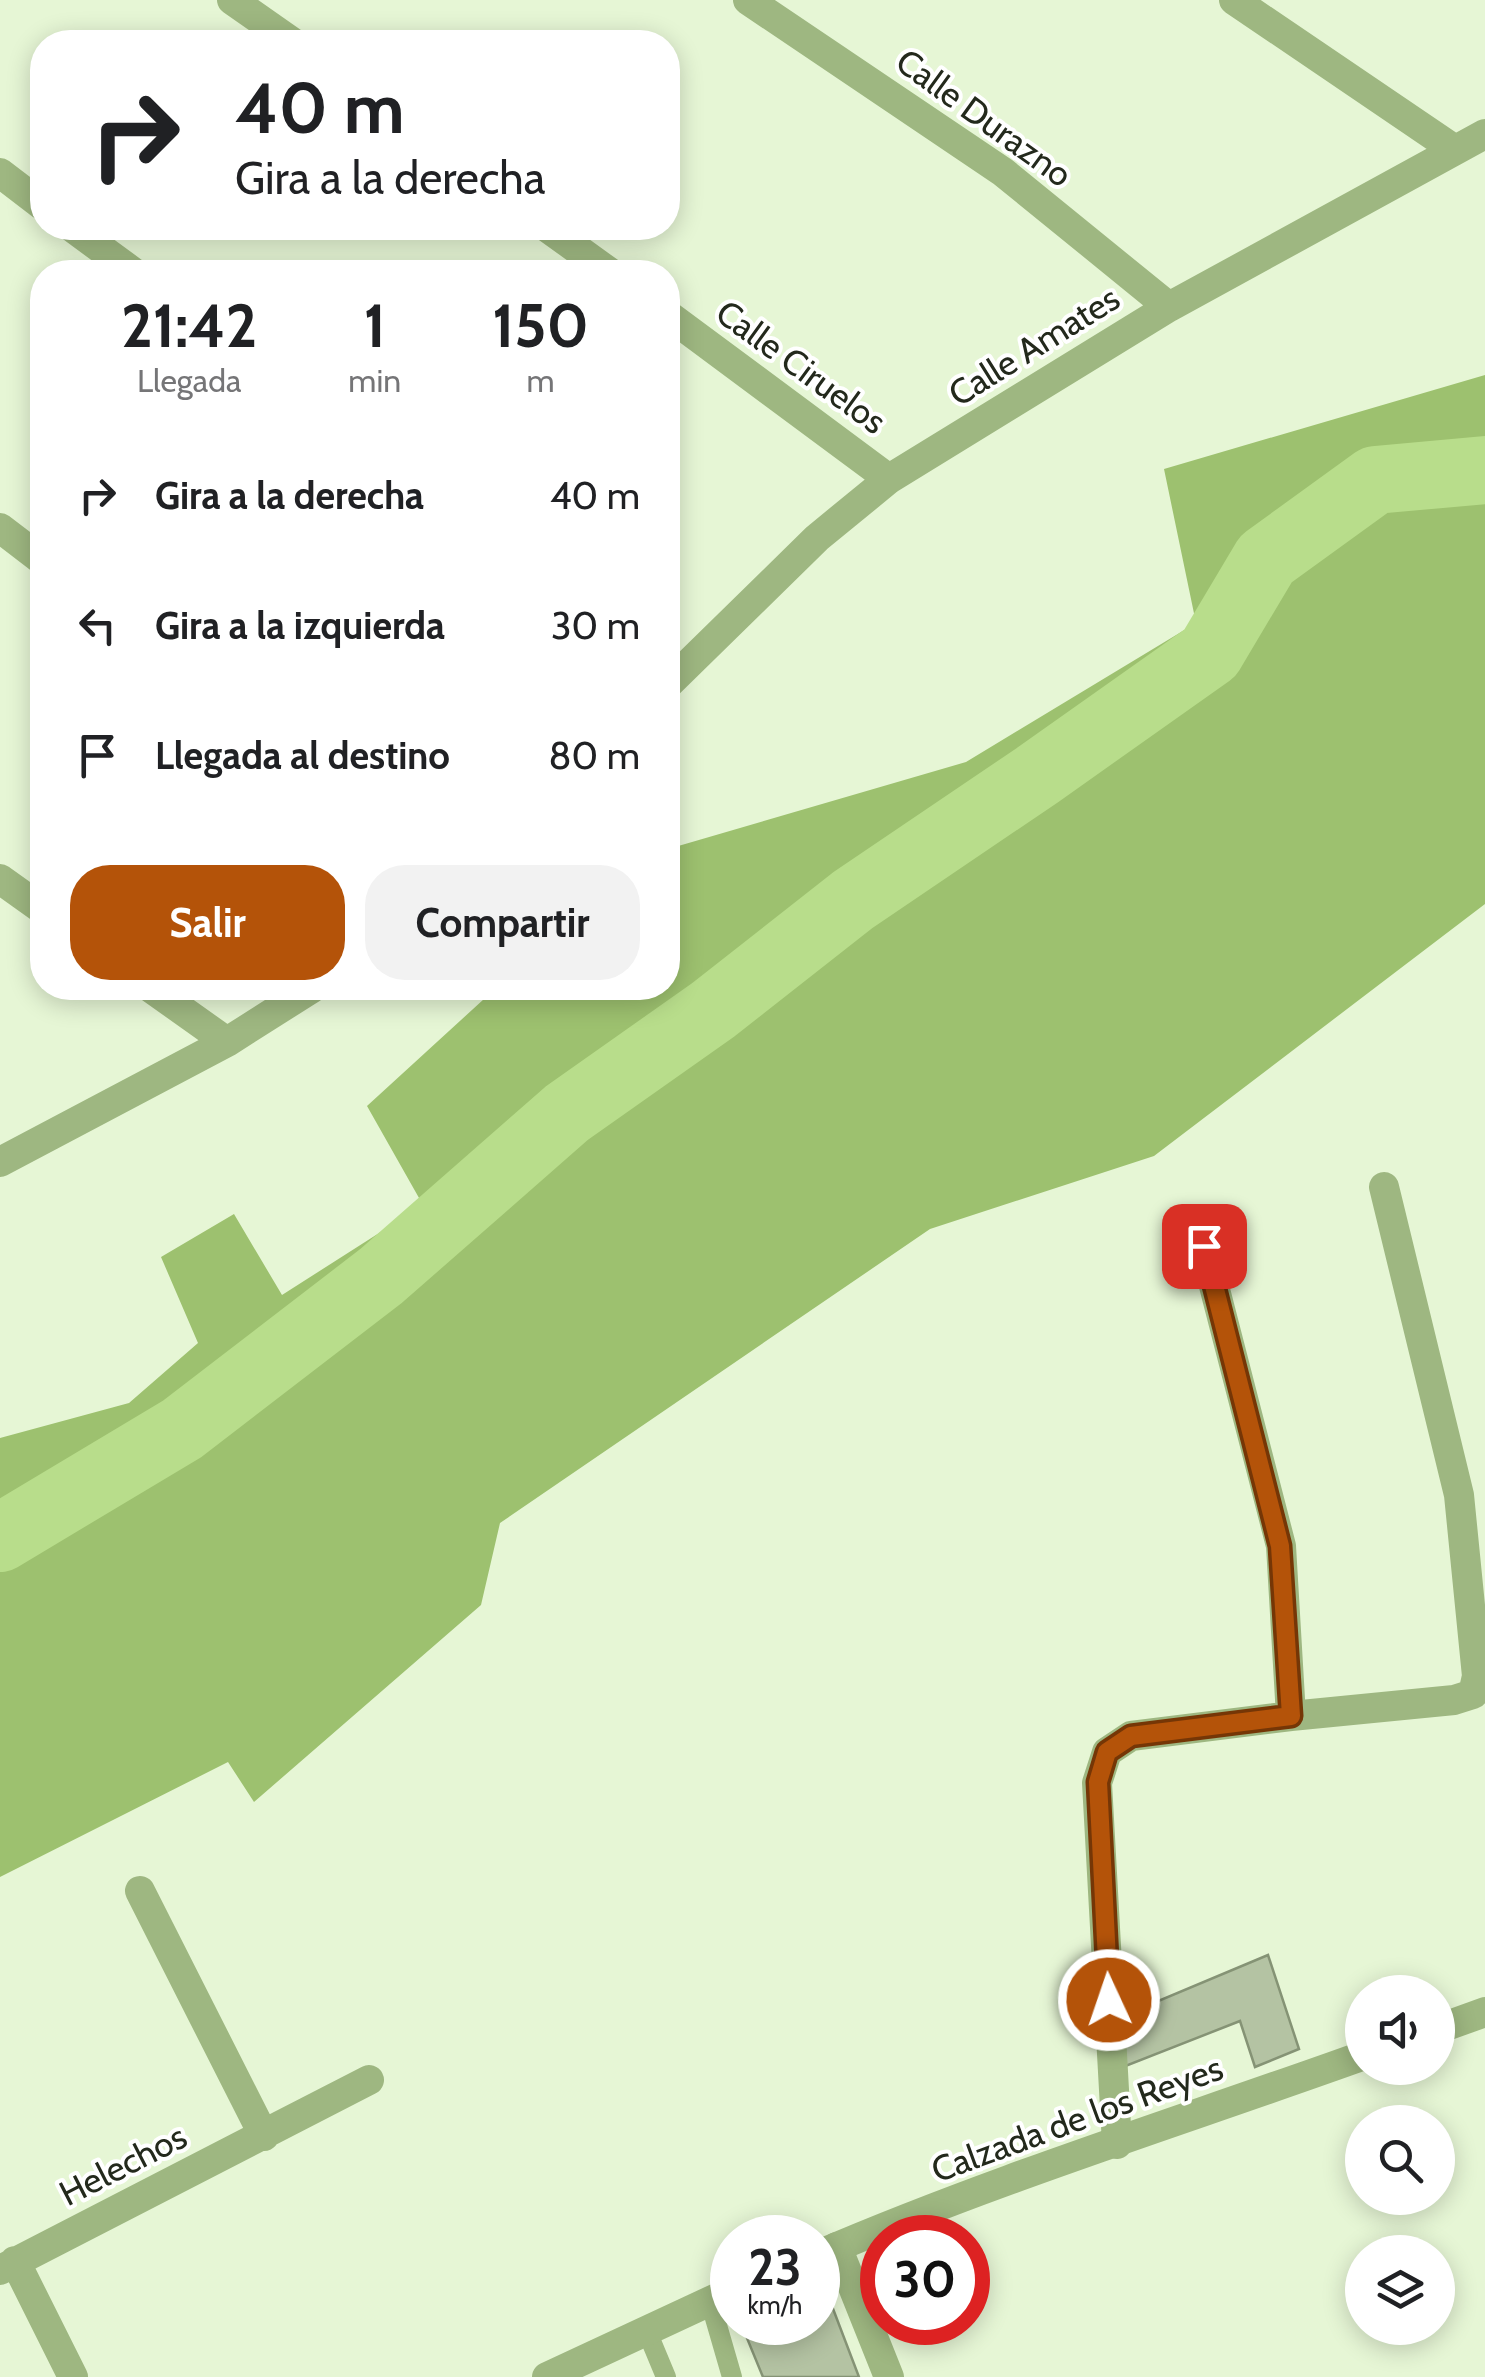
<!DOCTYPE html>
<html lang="es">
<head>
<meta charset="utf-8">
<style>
	:root { --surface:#fff; --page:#f2f2f2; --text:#202124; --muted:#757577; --accent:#b45309 }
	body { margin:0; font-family:Cabin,sans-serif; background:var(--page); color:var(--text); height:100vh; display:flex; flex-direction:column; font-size:38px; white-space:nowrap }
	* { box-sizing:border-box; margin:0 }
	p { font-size:32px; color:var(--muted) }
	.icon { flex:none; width:55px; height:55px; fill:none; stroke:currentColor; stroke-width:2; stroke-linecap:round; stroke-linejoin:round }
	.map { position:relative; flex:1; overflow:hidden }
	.sheet { position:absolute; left:30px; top:260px; width:650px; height:740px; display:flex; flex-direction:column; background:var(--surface); border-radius:40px; box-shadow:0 5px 25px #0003 }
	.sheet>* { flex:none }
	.top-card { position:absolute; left:30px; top:30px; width:650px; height:210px; border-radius:40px; box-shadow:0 5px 25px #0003; background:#fff; color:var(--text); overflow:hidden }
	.fabs { position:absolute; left:1345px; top:1975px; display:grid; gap:20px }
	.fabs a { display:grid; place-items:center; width:110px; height:110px; border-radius:50%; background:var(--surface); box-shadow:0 5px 25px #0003; font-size:50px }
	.speed { position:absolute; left:710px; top:2215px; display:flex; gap:20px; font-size:50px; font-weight:700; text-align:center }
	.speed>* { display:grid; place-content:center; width:130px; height:130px; border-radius:50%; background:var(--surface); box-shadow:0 5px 25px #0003; line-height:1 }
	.speed small { font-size:25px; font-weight:400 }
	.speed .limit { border:15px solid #d22; background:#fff; color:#111 }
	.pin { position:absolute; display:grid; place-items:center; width:85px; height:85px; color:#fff; margin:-42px; border-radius:20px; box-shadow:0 5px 15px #0006 }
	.me { position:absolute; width:110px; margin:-55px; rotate:357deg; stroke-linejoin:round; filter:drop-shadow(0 0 8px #0008) }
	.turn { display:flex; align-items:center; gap:35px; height:210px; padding:0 40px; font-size:45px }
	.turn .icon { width:130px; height:130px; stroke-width:2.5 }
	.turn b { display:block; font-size:70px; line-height:85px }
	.eta { display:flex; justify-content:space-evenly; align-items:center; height:170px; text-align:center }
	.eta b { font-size:60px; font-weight:800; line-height:70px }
	.cta { display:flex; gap:20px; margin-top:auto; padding:20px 40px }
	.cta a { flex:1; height:115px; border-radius:40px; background:var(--accent); color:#fff; font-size:40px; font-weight:800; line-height:115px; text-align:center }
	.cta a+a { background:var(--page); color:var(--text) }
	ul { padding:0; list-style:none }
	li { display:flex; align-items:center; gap:30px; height:130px; padding:0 40px }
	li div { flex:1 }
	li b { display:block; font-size:38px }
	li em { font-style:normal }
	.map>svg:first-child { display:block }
	.forest { fill:#9dc16f }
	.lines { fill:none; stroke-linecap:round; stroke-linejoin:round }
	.river { stroke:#b8dd8b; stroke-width:68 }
	.building { fill:#b4c3a3; stroke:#859375; stroke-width:2.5 }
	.service { stroke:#9eb781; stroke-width:20 }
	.minor { stroke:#9eb781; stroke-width:30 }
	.tertiary { stroke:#9eb781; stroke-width:30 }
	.route-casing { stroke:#753606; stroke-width:25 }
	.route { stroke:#b45309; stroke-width:18 }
	.labels { text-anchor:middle; stroke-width:8; stroke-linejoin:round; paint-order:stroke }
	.street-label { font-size:35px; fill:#23291c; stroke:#fff }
</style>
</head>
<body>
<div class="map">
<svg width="1485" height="2377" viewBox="0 0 1485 2377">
	<rect width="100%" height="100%" fill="#e6f6d5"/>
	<path class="forest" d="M1485 375V904L1154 1156 930 1229 500 1523 481 1605 254 1802 228 1762 0 1877V1438L129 1403 198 1343 161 1257 234 1214 282 1295 423 1205 367 1106 496 988H668V849L966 762 1196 623 1164 469Z"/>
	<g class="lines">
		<path class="river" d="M0 1538 182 1429 381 1276 567 1113 713 1010 853 900 1039 774 1210 653 1266 559 1375 480 1485 470"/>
	</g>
	<path class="building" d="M1268 1955 1299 2049 1255 2067 1240 2021 1123 2067 1120 2017Z
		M827 2293 859 2377H763L742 2326 751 2322H818V2297Z"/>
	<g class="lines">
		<path class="service" d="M710 2301 732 2377
			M646 2329 666 2377"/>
		<path class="minor" d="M232 0 292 42
			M748 0 1003 172 1169 307
			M1234 0 1455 150
			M0 173 42 205
			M73 228 133 272
			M548 228 609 272
			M668 315 889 479
			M0 528 42 560
			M668 684 817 538 889 479 1169 307 1485 134
			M0 879 42 909
			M151 988 227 1042
			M0 1162 227 1042 312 988
			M1204 1247 1281 1546 1291 1716
			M140 1891 264 2136
			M1117 2144 1097 1783 1107 1752 1131 1736 1291 1716 1454 1700 1473 1694 1477 1676 1459 1495 1384 1187
			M837 2247 889 2377
			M15 2261 73 2377
			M0 2270 369 2080"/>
		<path class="tertiary" d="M1438 2029 1485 2012
			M818 2255C995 2179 1181 2121 1362 2056
			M547 2377 732 2291"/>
	</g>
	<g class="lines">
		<g class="route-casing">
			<path id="route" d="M1109 2000 1098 1782 1107 1752 1131 1736 1291 1716 1280 1546 1204 1246"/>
		</g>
		<use href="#route" class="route"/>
	</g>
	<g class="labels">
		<g class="street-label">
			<text transform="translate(984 118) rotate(36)" y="12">Calle Durazno</text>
			<text transform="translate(1034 346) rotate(-32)" y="12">Calle Amates</text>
			<text transform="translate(801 367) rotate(36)" y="12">Calle Ciruelos</text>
			<text transform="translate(1077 2119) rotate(-20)" y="12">Calzada de los Reyes</text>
			<text transform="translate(123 2165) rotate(-27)" y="12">Helechos</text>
		</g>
	</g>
</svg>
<div class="fabs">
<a><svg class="icon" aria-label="sound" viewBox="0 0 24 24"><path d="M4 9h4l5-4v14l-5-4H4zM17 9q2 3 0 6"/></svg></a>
<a><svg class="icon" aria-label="search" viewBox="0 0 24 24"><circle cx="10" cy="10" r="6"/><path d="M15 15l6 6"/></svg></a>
<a><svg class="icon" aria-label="layers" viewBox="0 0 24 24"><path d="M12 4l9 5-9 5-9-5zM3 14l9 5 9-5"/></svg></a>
</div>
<div class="speed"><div>23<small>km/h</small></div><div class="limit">30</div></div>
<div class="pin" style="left:1204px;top:1246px;background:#d93025"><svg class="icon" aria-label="arrive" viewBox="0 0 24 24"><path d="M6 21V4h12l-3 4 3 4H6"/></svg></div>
<svg class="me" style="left:1109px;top:2000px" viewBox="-20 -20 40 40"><circle r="17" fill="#b45309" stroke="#fff" stroke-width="3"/><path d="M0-11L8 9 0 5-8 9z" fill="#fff"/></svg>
<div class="top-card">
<div class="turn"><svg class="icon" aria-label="right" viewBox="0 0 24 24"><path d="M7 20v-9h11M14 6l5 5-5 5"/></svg><div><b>40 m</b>Gira a la derecha</div></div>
</div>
<section class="sheet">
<div class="eta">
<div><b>21:42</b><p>Llegada</p></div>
<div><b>1</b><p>min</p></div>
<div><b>150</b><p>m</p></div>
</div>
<ul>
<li><svg class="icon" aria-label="right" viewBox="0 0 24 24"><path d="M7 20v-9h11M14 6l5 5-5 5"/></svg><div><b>Gira a la derecha</b></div><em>40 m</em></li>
<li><svg class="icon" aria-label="left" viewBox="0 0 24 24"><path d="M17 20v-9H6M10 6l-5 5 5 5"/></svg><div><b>Gira a la izquierda</b></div><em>30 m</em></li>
<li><svg class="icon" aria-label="arrive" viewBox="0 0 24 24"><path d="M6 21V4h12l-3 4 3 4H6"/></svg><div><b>Llegada al destino</b></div><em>80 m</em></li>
</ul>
<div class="cta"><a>Salir</a><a>Compartir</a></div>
</section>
</div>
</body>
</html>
